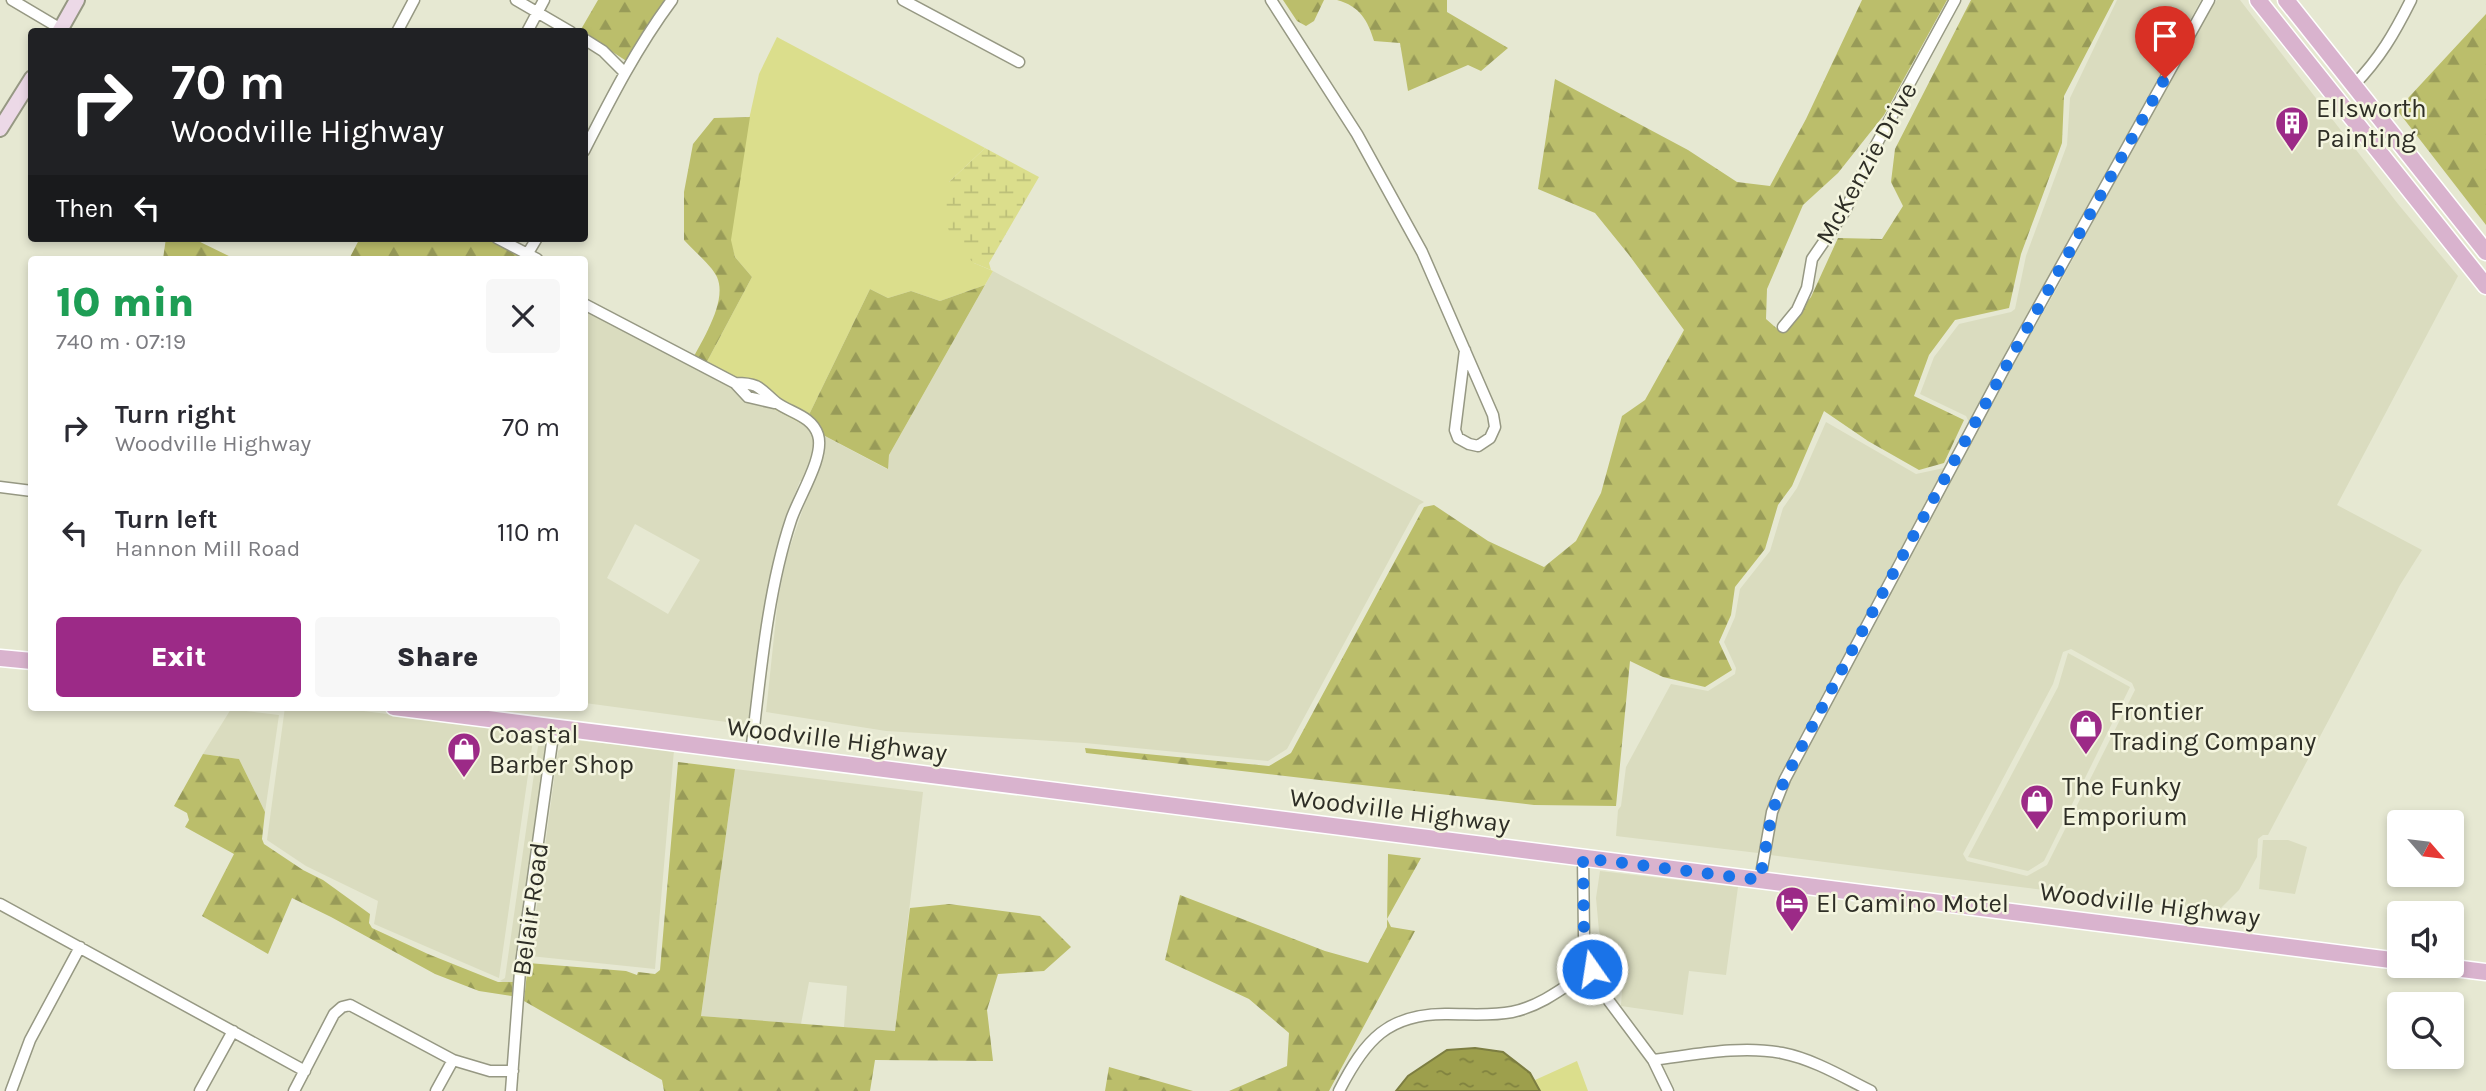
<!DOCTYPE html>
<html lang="en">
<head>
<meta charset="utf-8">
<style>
	:root { --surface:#fff; --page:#f7f7f7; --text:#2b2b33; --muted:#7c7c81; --accent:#9c2a87 }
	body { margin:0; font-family:Karla,sans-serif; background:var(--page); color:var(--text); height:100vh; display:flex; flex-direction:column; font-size:26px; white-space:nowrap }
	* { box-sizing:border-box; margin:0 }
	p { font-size:23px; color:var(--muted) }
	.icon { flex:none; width:38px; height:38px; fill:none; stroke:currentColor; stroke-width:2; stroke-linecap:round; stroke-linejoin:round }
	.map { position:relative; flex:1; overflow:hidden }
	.panel { position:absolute; left:28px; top:256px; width:560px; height:455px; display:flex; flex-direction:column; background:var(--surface); border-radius:7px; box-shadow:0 4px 10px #0003 }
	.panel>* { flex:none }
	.top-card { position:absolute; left:28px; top:28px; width:560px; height:214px; border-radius:7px; box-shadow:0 4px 10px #0003; background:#202124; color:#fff; overflow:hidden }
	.needle { width:46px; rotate:118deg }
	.fabs { position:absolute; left:2387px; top:810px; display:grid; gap:14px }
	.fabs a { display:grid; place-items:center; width:77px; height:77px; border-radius:7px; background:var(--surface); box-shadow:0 4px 10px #0003; font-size:35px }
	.pin { position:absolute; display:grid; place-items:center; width:60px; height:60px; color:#fff; margin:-72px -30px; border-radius:50% 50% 50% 0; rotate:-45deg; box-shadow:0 0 7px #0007 }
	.pin .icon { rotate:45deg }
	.me { position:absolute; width:77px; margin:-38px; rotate:347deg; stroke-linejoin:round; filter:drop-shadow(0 0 5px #0008) }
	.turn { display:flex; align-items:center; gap:24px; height:147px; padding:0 28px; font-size:32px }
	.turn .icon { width:91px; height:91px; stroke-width:2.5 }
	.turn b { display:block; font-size:49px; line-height:60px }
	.then { display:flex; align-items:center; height:66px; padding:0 28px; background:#0003; gap:14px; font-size:26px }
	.round { display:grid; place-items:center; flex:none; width:74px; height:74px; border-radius:7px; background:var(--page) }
	.overview { display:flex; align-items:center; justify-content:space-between; height:119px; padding:0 28px }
	h1 { font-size:42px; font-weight:800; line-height:52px; color:#1e9e55 }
	.button { display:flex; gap:14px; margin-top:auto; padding:14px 28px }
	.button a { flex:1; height:80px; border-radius:7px; background:var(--accent); color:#fff; font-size:28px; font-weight:800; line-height:80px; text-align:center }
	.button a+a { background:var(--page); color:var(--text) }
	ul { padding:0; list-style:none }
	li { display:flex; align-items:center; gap:21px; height:105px; padding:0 28px }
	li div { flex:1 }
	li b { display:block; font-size:26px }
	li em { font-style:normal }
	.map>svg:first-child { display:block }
	.built { fill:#dadcbf; fill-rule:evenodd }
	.green { fill:#dbde8c }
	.forest { fill:url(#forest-firs) }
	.wetland { fill:url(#wetland-marsh) }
	.water { fill:url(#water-ripples); stroke:#7c7d41; stroke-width:2 }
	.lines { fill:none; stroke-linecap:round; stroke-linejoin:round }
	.street-casing { stroke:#969883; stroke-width:13 }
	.secondary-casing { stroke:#969883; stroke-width:18 }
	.primary-casing { stroke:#fff; stroke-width:19 }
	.street { stroke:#fff; stroke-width:10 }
	.secondary { stroke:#ecd9e7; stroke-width:14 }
	.primary { stroke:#d9b3ce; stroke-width:16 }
	.route { stroke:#1a73e8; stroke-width:12; stroke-dasharray:0 21.6 }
	.labels { text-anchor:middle; stroke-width:5; stroke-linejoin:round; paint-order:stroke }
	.poi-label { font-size:26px; fill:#2e2e26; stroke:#f4f5df; text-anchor:start }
	.street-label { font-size:26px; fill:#2e2e26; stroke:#f4f5df }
</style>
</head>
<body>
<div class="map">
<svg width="2486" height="1091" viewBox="0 0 2486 1091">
	<defs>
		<pattern id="forest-firs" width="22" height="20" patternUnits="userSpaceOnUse" patternTransform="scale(1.75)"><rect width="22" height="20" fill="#bbbe6b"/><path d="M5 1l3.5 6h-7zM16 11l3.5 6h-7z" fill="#989b58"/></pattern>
		<pattern id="wetland-marsh" width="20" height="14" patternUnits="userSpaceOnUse" patternTransform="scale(1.75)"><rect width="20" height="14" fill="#dbde8c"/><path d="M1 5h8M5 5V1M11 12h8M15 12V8" fill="none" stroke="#bcbf79"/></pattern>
		<pattern id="water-ripples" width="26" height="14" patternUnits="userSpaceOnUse" patternTransform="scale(1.75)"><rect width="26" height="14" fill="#9d9f4c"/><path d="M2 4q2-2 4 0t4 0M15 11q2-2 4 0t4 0" fill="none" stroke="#80823f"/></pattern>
	</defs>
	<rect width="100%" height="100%" fill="#e6e8d2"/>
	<path class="built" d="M2117 0H2201L1969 422 1966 416 1920 394 1934 357 1959 324 2011 312 2015 309 2026 256 2067 145 2070 98Z
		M2217 0H2240L2398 204 2458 276 2337 505 2422 550 2400 585 2268 835H2263L2258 839 2257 857 2239 890 2217 912 1770 855 1778 813 1790 782 2010 370 2055 292 2207 13ZM2071 649 2132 683 2135 690 2047 865 2027 876 1967 861 1963 854 2053 684 2063 652Z
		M993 271 1424 502 1419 505 1287 749 1268 761 1085 743 886 731 766 712 778 599 787 556 811 485 800 481 785 518 775 552 766 596 749 725 585 703 584 309 887 469 889 455ZM635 524 700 560 668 614 607 578Z
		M1826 422 1916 474 1944 468 1779 776 1766 810 1758 853 1616 836 1618 810 1621 806 1626 767 1671 684 1708 691 1735 674 1736 668 1724 642 1735 617 1740 589 1770 551 1783 508 1797 488Z
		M2068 653 2130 687 2044 861 2028 871 1968 857 2058 687Z
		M285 707H333L534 733 499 978 374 924 378 901 306 866 267 840Z
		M231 709 279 715 265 812 239 759 203 754Z
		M572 740 674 750 655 969 530 956 558 751Z
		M538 746H546L513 982H503L500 981 505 978Z
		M735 769 923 792 895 1031 844 1027 847 986 809 982 801 1024 701 1016Z
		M2263 840H2288L2307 847 2295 894 2259 889Z
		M1600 871 1738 887 1726 975 1689 971 1683 1015 1621 1006 1622 990 1610 967 1599 931 1596 898Z"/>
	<path class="green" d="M777 37 985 148 949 182 974 263 993 271 985 285 940 301 911 291 888 298 870 289 804 425 702 371 752 277 735 257 730 240 746 133 759 74Z
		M1577 1061 1588 1091H1511Z"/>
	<path class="forest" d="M598 0H665L631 64 585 34 584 32 580 31Z
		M1283 0H1324L1314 21 1306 26 1297 21Z
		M1337 0H1447V12L1508 48 1481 71 1468 65 1408 91 1400 43 1374 41C1368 21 1360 6 1337 0Z
		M1862 0H1947L1884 115 1838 173 1803 205 1767 289 1766 319 1782 333 1811 297 1838 238 1882 239 1903 206 1891 182 1895 149 1971 0H2114L2064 96 2062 143 2021 254 2009 308 1955 320 1929 355 1914 396 1964 420 1944 463 1919 470 1868 441 1824 411 1792 486 1778 505 1765 549 1735 587 1731 615 1719 642 1732 670 1705 687 1663 677 1630 661 1616 806 1534 805 1086 753 1085 748 1269 766 1291 753 1424 507 1434 505 1488 541 1544 567 1576 541 1601 493 1622 416 1645 400 1684 330 1629 255 1595 213 1538 189 1555 79 1688 150 1737 182 1770 186 1806 119Z
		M2486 14V225L2397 110Z
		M750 117 731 240 735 257 752 277 702 371 690 364C701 342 728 302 717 277 712 266 693 250 684 240V192L693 144 714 118Z
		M166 238H192L235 259H163Z
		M360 238H487L524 259H349Z
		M985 285 889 455 888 469 804 425 870 289 888 298 911 291 940 301Z
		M203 754 239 759 265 812 262 839 264 844 303 870 323 880 370 914 369 923 372 928 428 954 498 982H513L512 996 479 991 435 974 331 917 292 898 268 954 202 916 234 854 185 827 189 820 187 813 174 806Z
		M678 762 735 769 701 1016 895 1031 910 908 949 904 1040 916 1071 947 1044 971 998 974 987 1010 993 1061 875 1060 870 1091H664L662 1080 524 1001 528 963 626 971 637 975 638 972 655 974 660 970Z
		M1388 854 1421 858 1387 919 1391 927 1415 931 1329 1091H1229L1287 1066 1289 1033 1249 999 1165 960 1180 895 1325 951 1368 963 1387 927Z
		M1109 1067 1193 1091H1105Z"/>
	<path class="wetland" d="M985 148 1039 177 989 263 991 270 974 263 953 244 944 215 949 182Z"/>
	<path class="water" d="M1475 1048 1503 1052 1530 1073 1540 1091H1396L1408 1076 1447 1050Z"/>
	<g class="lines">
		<g class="street-casing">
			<path id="street" d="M12 0 61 29
				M516 0 571 32
				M903 0 1019 62
				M1271 0 1357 134 1422 252 1493 415 1495 427 1490 438 1478 446 1469 444 1458 438 1455 430 1465 350
				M397 32 414 0
				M527 32 544 0
				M584 39 603 51 624 72
				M2354 85C2380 58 2394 34 2411 0
				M584 151C611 98 637 47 672 0
				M497 238 537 259
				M528 253 537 238
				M584 304 735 383 748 397 774 403
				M1783 327 1797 310 1807 288 1812 259 1845 211 1876 145 1955 0
				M735 383C742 383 749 383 756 386 764 390 770 398 777 403 791 413 812 416 818 435 825 457 798 498 791 520 767 592 760 679 751 753
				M0 487 32 491
				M1583 858 1584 936 1592 969 1609 1001 1653 1060 1668 1091
				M1760 880 1772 812 1785 779 2005 367 2209 0
				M0 904 305 1071
				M1653 1060C1694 1055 1740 1045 1782 1053 1813 1059 1843 1077 1871 1091
				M11 1091 30 1040 80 947
				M200 1091 233 1031
				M294 1091 334 1014 342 1007 350 1005 453 1060 490 1071H513
				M436 1091 453 1060
				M511 1091 520 971 554 728
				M1339 1091C1365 1040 1388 1013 1448 1014 1470 1014 1491 1016 1512 1012 1542 1006 1567 985 1592 969"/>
		</g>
		<g class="secondary-casing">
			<path id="secondary" d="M59 32 77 0
				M0 129 32 78"/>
		</g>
		<g class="primary-casing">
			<path id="primary" d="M2258 0 2486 286
				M2286 0 2486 252
				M0 658 32 661
				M394 707 2399 961
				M2438 966 2486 972"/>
		</g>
		<use href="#street" class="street"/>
		<use href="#secondary" class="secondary"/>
		<use href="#primary" class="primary"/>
	</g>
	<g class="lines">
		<path class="route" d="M1592 969 1584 936 1583 858 1760 880 1772 812 1785 779C1906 543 2037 312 2165 78"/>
	</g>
	<defs>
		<g id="building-pin" transform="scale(1.75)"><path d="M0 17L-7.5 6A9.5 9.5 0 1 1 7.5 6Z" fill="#9c2a87" stroke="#f4f5df"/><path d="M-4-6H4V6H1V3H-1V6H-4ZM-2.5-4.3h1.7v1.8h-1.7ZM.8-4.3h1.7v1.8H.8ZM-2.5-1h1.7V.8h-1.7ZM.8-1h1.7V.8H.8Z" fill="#fff"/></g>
		<g id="shop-pin" transform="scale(1.75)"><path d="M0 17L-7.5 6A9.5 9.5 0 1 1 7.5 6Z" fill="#9c2a87" stroke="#f4f5df"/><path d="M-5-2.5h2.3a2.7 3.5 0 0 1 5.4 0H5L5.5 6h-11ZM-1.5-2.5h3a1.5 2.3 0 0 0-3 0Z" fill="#fff"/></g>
		<g id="hotel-pin" transform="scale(1.75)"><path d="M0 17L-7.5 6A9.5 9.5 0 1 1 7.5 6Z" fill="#9c2a87" stroke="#f4f5df"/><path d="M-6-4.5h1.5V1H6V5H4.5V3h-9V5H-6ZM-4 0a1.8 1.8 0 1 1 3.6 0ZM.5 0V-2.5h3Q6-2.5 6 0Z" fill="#fff"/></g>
	</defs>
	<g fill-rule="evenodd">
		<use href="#building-pin" x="2292" y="123"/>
		<use href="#shop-pin" x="2086" y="726"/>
		<use href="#shop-pin" x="464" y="749"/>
		<use href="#shop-pin" x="2037" y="801"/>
		<use href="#hotel-pin" x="1792" y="903"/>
	</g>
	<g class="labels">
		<g class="poi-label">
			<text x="2316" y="117">Ellsworth<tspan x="2316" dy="30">Painting</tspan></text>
			<text x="2110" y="720">Frontier<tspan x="2110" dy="30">Trading Company</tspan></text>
			<text x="489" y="743">Coastal<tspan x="489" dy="30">Barber Shop</tspan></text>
			<text x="2062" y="795">The Funky<tspan x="2062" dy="30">Emporium</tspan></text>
			<text x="1816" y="912">El Camino Motel</text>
		</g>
		<g class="street-label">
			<text transform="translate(1866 163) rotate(-61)" y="9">McKenzie Drive</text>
			<text transform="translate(837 739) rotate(7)" y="9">Woodville Highway</text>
			<text transform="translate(1400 810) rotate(7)" y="9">Woodville Highway</text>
			<text transform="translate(2150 904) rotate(7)" y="9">Woodville Highway</text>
			<text transform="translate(530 909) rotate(-82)" y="9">Belair Road</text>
		</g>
	</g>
</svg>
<div class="fabs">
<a><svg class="needle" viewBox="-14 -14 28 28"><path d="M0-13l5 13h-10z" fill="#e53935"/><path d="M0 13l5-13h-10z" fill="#7c7c81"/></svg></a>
<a><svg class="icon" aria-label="sound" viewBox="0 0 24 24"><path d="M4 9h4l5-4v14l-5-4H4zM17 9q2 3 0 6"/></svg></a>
<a><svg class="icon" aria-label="search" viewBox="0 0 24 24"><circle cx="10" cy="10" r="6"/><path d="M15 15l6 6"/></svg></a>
</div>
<div class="pin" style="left:2165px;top:78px;background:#d93025"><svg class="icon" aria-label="arrive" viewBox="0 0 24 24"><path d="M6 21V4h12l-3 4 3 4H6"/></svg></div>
<svg class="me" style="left:1592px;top:969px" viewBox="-20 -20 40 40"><circle r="17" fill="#1a73e8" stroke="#fff" stroke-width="3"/><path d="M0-11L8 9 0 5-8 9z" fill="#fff"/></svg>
<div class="top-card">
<div class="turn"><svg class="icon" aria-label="right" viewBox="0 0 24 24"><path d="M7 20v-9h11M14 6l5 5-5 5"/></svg><div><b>70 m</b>Woodville Highway</div></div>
<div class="then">Then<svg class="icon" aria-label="left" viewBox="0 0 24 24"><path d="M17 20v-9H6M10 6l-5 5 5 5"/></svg></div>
</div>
<section class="panel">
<div class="overview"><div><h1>10 min</h1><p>740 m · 07:19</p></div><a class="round"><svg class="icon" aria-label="close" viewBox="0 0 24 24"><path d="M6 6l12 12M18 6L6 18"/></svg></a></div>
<ul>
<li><svg class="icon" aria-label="right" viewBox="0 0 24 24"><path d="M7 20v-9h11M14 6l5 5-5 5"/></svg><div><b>Turn right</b><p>Woodville Highway</p></div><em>70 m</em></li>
<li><svg class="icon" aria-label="left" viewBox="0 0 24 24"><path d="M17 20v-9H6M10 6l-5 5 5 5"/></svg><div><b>Turn left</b><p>Hannon Mill Road</p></div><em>110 m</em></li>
</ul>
<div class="button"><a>Exit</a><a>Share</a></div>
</section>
</div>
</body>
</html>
